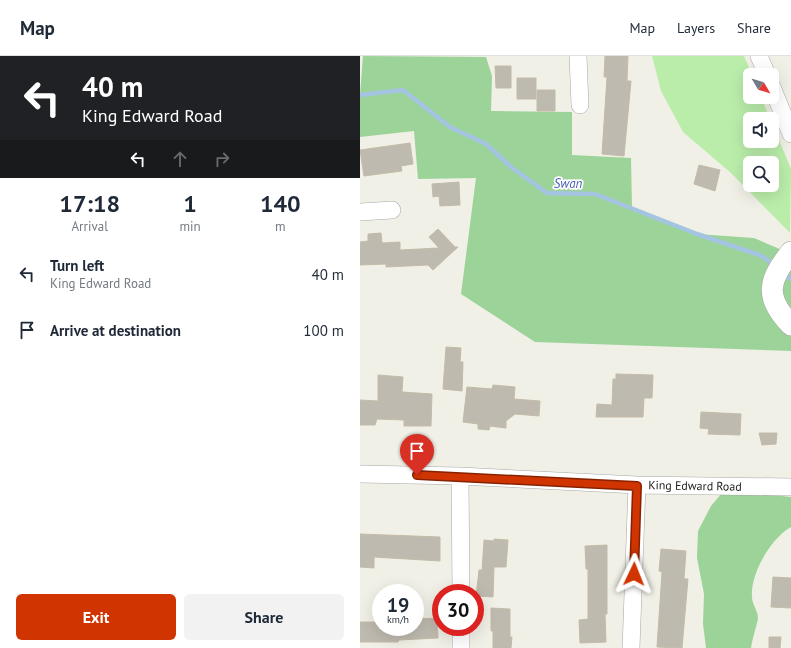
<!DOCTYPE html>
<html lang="en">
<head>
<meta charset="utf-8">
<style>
	:root { --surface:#fff; --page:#f2f2f3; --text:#1f2937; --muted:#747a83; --line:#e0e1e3; --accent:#d03400 }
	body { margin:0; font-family:"PT Sans",sans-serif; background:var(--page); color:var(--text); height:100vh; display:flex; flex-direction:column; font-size:15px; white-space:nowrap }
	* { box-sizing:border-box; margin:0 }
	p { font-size:13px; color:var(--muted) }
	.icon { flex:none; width:22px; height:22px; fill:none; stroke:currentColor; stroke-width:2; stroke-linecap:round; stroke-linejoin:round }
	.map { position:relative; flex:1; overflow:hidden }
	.details { display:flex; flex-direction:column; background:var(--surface); width:360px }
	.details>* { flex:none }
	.guide { background:#202124; color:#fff; overflow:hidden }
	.needle { width:26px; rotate:128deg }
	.fabs { position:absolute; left:383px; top:12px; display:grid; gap:8px }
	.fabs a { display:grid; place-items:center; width:36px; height:36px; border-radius:6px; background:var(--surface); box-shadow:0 4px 16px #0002; font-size:20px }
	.speed { position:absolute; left:12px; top:528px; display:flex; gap:8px; font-size:20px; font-weight:700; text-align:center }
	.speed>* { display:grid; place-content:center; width:52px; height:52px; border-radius:50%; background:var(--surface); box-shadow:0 4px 16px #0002; line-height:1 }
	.speed small { font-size:10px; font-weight:400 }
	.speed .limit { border:6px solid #d22; background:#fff; color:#111 }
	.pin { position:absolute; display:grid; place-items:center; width:34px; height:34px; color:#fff; margin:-41px -17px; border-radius:50% 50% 50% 0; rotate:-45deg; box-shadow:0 0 4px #0007 }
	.pin .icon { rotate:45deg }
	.me { position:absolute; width:44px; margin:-22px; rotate:2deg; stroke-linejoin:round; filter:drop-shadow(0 0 3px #0008) }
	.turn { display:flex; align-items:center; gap:14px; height:84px; padding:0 16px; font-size:18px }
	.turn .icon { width:52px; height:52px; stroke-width:2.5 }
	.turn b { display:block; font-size:28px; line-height:34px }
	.lanes { display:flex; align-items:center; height:38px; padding:0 16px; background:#0003; justify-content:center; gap:20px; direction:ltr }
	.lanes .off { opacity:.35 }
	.eta { display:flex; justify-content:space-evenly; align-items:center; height:68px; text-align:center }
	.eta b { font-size:24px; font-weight:600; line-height:28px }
	.cta { display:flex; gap:8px; margin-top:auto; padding:8px 16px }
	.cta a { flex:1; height:46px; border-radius:6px; background:var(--accent); color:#fff; font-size:16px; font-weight:600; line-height:46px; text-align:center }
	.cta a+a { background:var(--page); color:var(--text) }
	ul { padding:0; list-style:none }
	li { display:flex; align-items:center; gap:12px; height:56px; padding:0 16px }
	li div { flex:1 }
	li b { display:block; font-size:15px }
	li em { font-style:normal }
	header { display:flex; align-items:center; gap:24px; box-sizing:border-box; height:56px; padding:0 20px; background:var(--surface); border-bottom:1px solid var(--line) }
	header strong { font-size:19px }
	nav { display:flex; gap:22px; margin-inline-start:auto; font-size:14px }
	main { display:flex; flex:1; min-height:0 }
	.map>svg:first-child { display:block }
	.grass { fill:#baedaa; fill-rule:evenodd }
	.forest { fill:#9bd399 }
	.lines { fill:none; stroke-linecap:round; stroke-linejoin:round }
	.stream { stroke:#a4c4e1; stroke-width:4.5 }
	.building { fill:#bebaaf; stroke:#c4bba7 }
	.minor-casing { stroke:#a7a7a7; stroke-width:18 }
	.tertiary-casing { stroke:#a7a7a7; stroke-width:22 }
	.minor { stroke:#fff; stroke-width:17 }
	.tertiary { stroke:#fff; stroke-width:21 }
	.route-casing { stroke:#872200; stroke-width:10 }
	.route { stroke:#d03400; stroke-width:7 }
	.labels { text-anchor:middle; stroke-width:3.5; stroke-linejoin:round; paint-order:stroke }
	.street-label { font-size:12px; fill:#202020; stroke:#fff }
	.water-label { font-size:13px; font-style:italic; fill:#4662b6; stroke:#fff }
</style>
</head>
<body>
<header>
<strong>Map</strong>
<nav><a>Map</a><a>Layers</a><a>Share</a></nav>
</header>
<main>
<section class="details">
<div class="guide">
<div class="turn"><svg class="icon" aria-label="left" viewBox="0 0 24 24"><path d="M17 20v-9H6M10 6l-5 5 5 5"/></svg><div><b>40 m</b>King Edward Road</div></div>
<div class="lanes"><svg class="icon" aria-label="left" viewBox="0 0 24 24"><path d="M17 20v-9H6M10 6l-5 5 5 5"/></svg><svg class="icon off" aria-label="ahead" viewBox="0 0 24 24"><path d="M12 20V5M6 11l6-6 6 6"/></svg><svg class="icon off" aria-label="right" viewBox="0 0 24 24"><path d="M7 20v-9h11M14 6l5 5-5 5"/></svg></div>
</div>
<div class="eta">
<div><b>17:18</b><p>Arrival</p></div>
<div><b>1</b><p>min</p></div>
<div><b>140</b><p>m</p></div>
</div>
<ul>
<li><svg class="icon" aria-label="left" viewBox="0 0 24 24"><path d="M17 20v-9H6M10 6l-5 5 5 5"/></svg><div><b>Turn left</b><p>King Edward Road</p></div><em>40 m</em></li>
<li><svg class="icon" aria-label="arrive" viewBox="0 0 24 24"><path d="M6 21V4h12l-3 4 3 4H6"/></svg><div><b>Arrive at destination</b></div><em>100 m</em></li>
</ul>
<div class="cta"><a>Exit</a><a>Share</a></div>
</section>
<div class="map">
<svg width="431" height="592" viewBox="0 0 431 592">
	<rect width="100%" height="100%" fill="#f1f0e6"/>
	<path class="grass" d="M292 0H384L392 19H390V41H401L410 63H390V85H412V67L431 113 430 177 371 117 323 76 301 35ZM390 107H412V129H390Z"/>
	<path class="forest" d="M3 0 126 1 132 20 131 55 212 56V99L271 102 272 152 337 178 394 182 429 197 431 190V295L175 286 101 238 116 122 58 123 54 75 0 81V39Z
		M361 438H403L431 441V471C411 482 390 518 392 541 392 548 398 555 398 562 397 569 392 583 391 592H346L343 568 344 538 337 502 338 475 351 450Z"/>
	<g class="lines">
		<path class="stream" d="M0 39 43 34 90 71 126 88 151 111 187 137 235 138 337 178 402 200 415 210
			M422 216 431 223"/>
	</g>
	<path class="building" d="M245 0H268L267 25H271L264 100 242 98 247 21H244Z
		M135 10H151V32H136Z
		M157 22H176V43H157Z
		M177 34H195V55H177Z
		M50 87 53 108 41 110 42 115 4 120 0 94Z
		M339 109 360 114 355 135 334 128Z
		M99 126 100 149 80 150 79 140 73 141 72 128Z
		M78 173 95 191H98L73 214 68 209 26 211V208L0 209V186L8 185V178L21 177 22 187 40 186V194L79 192 69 181Z
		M86 291 101 292 100 306H103L102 335 83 333Z
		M256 318 293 319 292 342H284L283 361H236L237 348 252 349 253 323H256Z
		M18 319 43 321 42 336 72 338 71 370H44V364L17 363 15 369H0V344L18 345Z
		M133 329 155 331 154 343 180 345 179 360 155 358 146 365V372L130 370 129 374 118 373V368L103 366 107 331 132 333Z
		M341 356 381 358 380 379 348 378 349 373 340 372Z
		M399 377H417L416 388 402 389Z
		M0 478 80 481V505L14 501V512L0 511Z
		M134 483 148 484 146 511H134L133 541 116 540 119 514H122L124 484 134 485Z
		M247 489V558H245L246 586 220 587 219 564 228 563V513H226L225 490Z
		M301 493 326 495 324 523H328L322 592 297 591 302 516 299 515Z
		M413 521 431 522V552L411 551Z
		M131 552 150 553V581H152L151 592H133V575H131Z
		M77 562 78 582 39 584 38 586H0V566H21V571H55V563Z
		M409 581H421L420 592H409Z"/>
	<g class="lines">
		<g class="minor-casing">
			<path id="minor" d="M218 0 220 49
				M399 0 407 19
				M412 31 431 78
				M0 156 32 154
				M0 418 100 420 277 429 431 431
				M100 420 101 537
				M101 571V592
				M271 592 277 429"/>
		</g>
		<g class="tertiary-casing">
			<path id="tertiary" d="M431 196C408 225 404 241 431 269"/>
		</g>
		<use href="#minor" class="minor"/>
		<use href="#tertiary" class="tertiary"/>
	</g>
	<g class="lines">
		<g class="route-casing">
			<path id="route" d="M57 419 277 430 274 518"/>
		</g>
		<use href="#route" class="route"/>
	</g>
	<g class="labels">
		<g class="street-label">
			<text transform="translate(335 430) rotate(1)" y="4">King Edward Road</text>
		</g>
		<g class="water-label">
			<text x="208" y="132">Swan</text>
		</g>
	</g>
</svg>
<div class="fabs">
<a><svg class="needle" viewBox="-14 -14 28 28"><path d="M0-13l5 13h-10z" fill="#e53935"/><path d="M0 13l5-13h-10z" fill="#747a83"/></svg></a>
<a><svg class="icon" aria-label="sound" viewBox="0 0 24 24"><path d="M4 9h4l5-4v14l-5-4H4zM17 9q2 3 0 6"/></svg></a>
<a><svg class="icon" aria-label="search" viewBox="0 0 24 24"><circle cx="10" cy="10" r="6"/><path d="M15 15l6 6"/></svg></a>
</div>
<div class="speed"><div>19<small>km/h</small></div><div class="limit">30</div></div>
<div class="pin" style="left:57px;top:419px;background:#d93025"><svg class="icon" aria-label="arrive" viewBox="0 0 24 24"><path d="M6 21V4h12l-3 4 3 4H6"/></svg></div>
<svg class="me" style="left:274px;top:518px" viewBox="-20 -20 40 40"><path d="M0-17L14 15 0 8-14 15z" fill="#d03400" stroke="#fff" stroke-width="4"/></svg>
</div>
</main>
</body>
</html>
